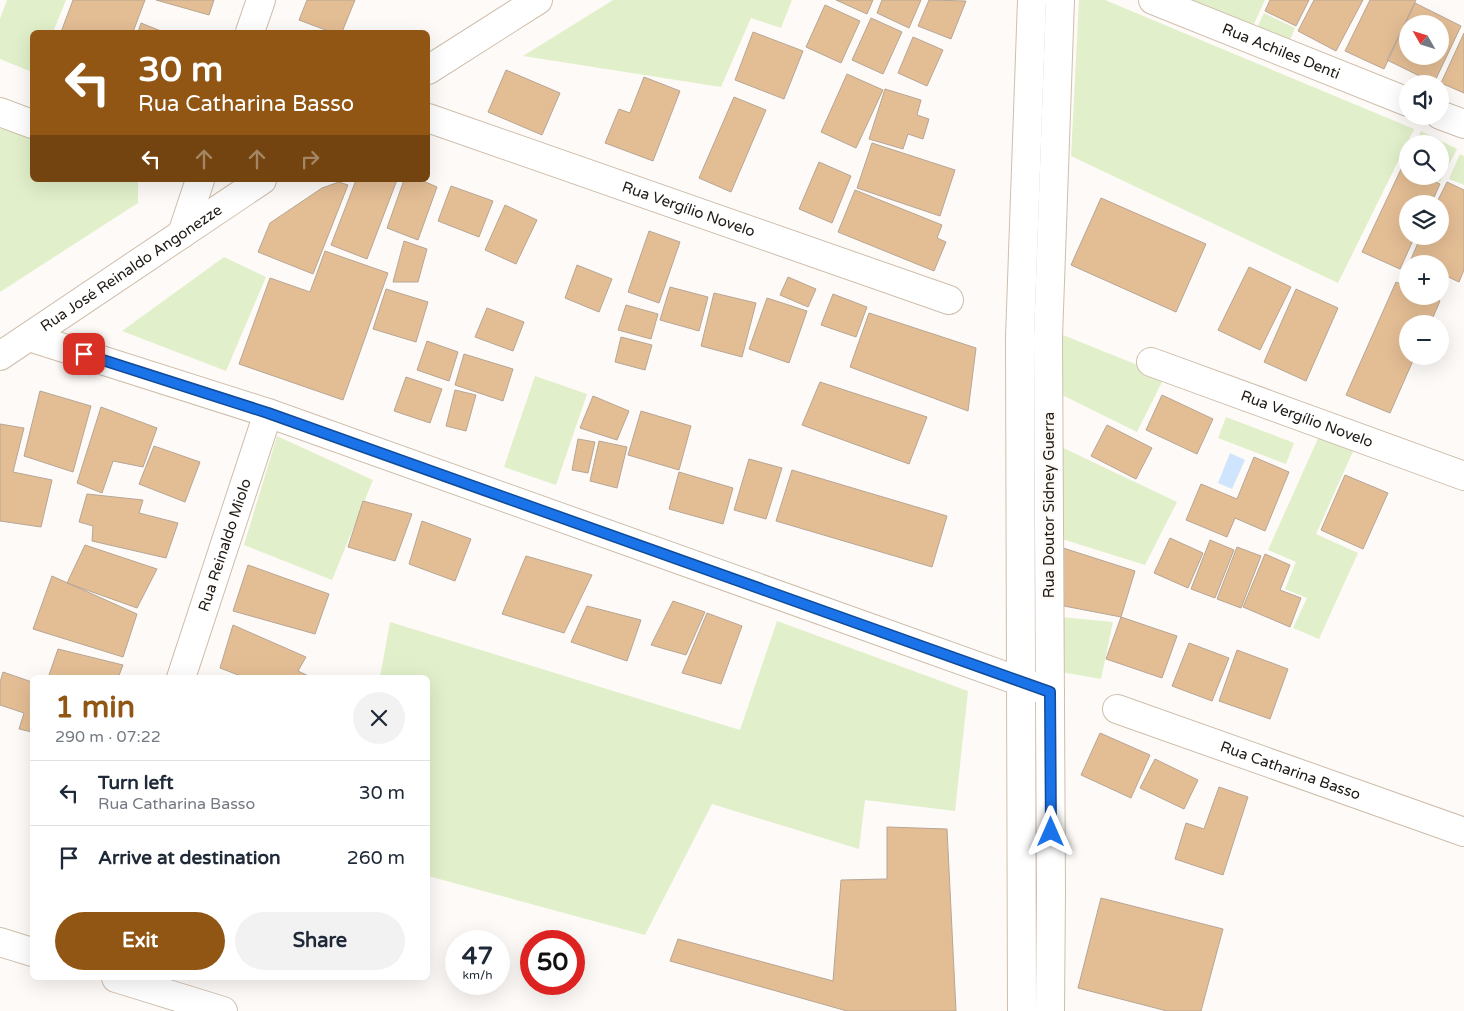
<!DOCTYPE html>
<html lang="en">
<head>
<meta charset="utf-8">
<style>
	:root { --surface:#fff; --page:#f2f2f3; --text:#1f2937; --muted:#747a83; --line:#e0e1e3; --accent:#915614 }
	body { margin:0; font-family:"Varela Round",sans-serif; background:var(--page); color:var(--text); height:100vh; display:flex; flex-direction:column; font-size:19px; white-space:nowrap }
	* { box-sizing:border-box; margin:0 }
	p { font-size:16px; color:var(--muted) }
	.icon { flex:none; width:28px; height:28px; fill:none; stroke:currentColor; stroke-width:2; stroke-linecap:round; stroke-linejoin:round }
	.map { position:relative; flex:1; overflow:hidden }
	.side { position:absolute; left:30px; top:675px; width:400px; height:305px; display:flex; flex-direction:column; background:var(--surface); border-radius:8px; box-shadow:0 5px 20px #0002 }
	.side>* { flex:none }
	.banner { position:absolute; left:30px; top:30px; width:400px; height:152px; border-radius:8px; box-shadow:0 5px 20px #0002; background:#915614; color:#fff; overflow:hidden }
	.needle { width:32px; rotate:309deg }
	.tools { position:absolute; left:1399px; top:15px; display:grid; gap:10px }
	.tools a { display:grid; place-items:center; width:50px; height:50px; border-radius:50%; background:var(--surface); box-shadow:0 5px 20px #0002; font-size:25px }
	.speed { position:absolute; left:445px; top:930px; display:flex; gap:10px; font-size:25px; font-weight:700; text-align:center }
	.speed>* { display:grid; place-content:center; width:65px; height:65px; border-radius:50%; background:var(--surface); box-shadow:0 5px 20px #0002; line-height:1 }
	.speed small { font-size:12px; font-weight:400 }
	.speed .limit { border:8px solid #d22; background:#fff; color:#111 }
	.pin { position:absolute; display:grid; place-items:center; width:42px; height:42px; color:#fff; margin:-21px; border-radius:10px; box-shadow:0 2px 8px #0006 }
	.me { position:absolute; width:55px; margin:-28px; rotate:0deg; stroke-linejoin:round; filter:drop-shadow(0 0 4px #0008) }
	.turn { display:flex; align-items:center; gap:18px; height:105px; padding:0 25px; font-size:22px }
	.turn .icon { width:65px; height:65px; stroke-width:2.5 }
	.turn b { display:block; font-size:35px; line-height:42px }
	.lanes { display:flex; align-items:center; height:48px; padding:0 25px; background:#0003; justify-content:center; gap:25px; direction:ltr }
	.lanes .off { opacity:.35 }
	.round { display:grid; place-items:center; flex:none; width:52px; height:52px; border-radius:26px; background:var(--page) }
	.headline { display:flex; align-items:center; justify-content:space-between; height:85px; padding:0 25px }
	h1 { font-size:30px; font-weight:800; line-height:38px; color:var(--accent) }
	.action { display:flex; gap:10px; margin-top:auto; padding:10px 25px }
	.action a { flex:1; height:58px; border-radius:30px; background:var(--accent); color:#fff; font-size:20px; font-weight:800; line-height:58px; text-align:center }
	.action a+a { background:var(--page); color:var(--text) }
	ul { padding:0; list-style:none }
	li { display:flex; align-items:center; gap:15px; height:65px; padding:0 25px; border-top:1px solid var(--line) }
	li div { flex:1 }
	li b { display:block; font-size:19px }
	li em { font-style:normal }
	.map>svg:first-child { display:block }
	.green { fill:#e1f0ca }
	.water { fill:#cfe5fe }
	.building { fill:#e3bd94; stroke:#b7a695; fill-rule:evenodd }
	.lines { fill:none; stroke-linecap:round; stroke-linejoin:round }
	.minor-casing { stroke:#cfbeac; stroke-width:30 }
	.major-casing { stroke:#cfbeac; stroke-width:30 }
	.minor { stroke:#fff; stroke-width:28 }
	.major { stroke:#fff; stroke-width:28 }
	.route-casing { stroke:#114b97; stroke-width:12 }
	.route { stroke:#1a73e8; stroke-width:9 }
	.labels { text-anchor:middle; stroke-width:5; stroke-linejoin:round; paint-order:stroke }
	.street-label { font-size:15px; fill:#1f1913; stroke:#fefaf7 }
</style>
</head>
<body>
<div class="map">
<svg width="1464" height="1011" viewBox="0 0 1464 1011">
	<rect width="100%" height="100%" fill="#fefaf7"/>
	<path class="green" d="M7 0H66L53 32H32V72L0 59V19Z
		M613 0H792L781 28 751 18 721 87 523 56Z
		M1079 0H1105L1414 129 1338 283 1071 156Z
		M1168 0H1265L1248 37Z
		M1264 13 1295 28 1286 50 1253 36Z
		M0 128 32 138V180H138V203L0 292Z
		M1421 131 1457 149 1440 182 1428 176H1440V144H1415Z
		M1460 154 1464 156V185L1449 179Z
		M224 257 266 277 226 371 122 331Z
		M1058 333 1165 376 1137 432 1058 393Z
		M535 376 587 394 556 485 504 467Z
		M1226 417 1294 443 1286 464 1218 438Z
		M1320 434 1354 449 1316 534 1358 553 1319 639 1293 628 1307 598 1285 589 1296 562 1268 550Z
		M277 436 373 480 332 580 244 545Z
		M1055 444 1177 502 1145 565 1062 539Z
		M1060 617 1113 622 1101 679 1061 672Z
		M777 621 968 691 955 811 865 800 859 849 712 804 645 935 428 876V678L380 677 390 622 740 730Z"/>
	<path class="water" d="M1230 453 1245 460 1232 489 1218 483Z"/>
	<path class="building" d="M73 0H145L133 32H61Z
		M156 0H214L209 15Z
		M307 0H355L342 32H331L299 20Z
		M836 0H873L867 14Z
		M882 0H921L909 28 877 13Z
		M929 0 966 1 951 39 918 26Z
		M1270 0H1309L1296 26 1265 11Z
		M1314 0H1363L1336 51 1298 31Z
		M1370 0H1416L1384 69 1345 51Z
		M1415 3 1461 26 1434 83 1387 60ZM1408 24H1440V56H1408Z
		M825 5 860 21 841 63 806 47Z
		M871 18 902 32 883 74 852 60Z
		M141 23 161 31 160 32H138Z
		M753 32 803 51 784 99 735 80Z
		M1464 33V93L1441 83Z
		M913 37 943 50 927 86 898 73Z
		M506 70 560 93 542 135 488 112Z
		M847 74 883 90 856 148 821 132Z
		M644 77 680 91 653 161 605 143 619 109 630 113Z
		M885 89 921 100 917 115 929 119 923 139 908 134 903 149 869 139Z
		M734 97 766 110 731 192 699 178Z
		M872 143 955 170 940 216 857 188Z
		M819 162 851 176 832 223 799 209Z
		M1402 167 1408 169V176H1423L1440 184 1431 204H1408V236H1415L1400 269 1362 252Z
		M356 180H397L367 259 331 245Z
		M404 180H421L437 187 418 240 387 228Z
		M339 182 348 185 313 274 258 252 270 223 322 188Z
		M1447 182 1464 190V270L1459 282 1440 273V264H1420L1411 259 1421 236H1440V204H1436Z
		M451 186 493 201 479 237 438 221Z
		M855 190 942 225 937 238 946 242 934 271 838 232Z
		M1101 198 1206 244 1176 312 1071 265Z
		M505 205 537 220 516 264 485 250Z
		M649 231 680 242 659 303 628 292Z
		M404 241 427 249 418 282H393Z
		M325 251 388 273 343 400 239 364 270 278 310 292Z
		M577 265 612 279 599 312 565 298Z
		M1249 267 1291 287 1260 350 1218 330Z
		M788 277 816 289 808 307 780 295Z
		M1396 282 1408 287V296H1429L1440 301 1430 324H1408V356H1415L1390 413 1346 395Z
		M670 287 708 297 699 331 660 320Z
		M386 289 428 302 416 342 373 329Z
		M1296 289 1338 308 1306 381 1264 362Z
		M714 293 756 303 742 357 701 346Z
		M833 294 867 307 856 337 821 325Z
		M767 298 807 311 789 363 749 349Z
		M626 305 658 314 651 339 618 330Z
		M487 308 524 322 513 351 475 337Z
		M869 313 976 348 968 411 850 367Z
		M621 337 652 345 645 370 615 362Z
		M427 341 458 352 449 381 417 370Z
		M464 354 513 369 503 401 455 385Z
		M406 377 442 389 430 423 394 411Z
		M820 382 927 417 909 464 802 425Z
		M455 390 476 395 466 431 446 426Z
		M40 391 91 406 73 472 24 456Z
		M1162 395 1213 419 1197 454 1146 430Z
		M593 396 629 411 617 440 580 428Z
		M101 407 157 428 143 467 113 461 102 493 77 483Z
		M641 411 691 426 679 470 628 455Z
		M0 424 24 428 13 472 52 480 41 527 0 521Z
		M1107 425 1152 448 1136 479 1091 456Z
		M578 439 595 442 588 473 572 470Z
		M599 441 627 447 617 488 590 481Z
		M154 446 200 462 185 502 139 484Z
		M1254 457 1289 472 1265 531 1235 518 1227 537 1186 520 1201 484 1237 499Z
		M749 459 782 468 766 519 734 510Z
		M792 470 947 516 932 567 776 521Z
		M679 472 733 488 723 524 669 509Z
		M1345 475 1388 493 1363 549 1321 530Z
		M87 494 143 500 139 513 178 523 166 558 92 541 93 526 79 522Z
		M363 501 412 514 395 561 348 547Z
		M422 521 471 539 455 581 409 564Z
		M1170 538 1203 553 1188 588 1154 573Z
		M1210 540 1234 550 1215 598 1191 589Z
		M85 545 157 569 137 608 67 583Z
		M1060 547 1135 571 1121 617 1064 606Z
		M1237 547 1261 556 1241 608 1217 599Z
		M1265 554 1290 565 1280 590 1301 598 1290 627 1243 607Z
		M526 556 592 575 564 633 502 614Z
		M248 565 329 594 315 634 233 611Z
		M52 576 137 614 123 657 33 629Z
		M673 601 705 612 686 655 651 645Z
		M587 606 641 620 627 661 571 642Z
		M707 613 742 626 721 684 682 673Z
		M1121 617 1177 636 1162 678 1106 659Z
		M233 625 306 657 298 671 313 678H246L220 668Z
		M1189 643 1229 658 1212 701 1172 686Z
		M58 649 123 665 118 678H48Z
		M1237 650 1288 669 1270 719 1219 701Z
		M3 672 32 682V732L19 729 24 713 0 705V682Z
		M1100 733 1150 755 1131 798 1081 775Z
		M1155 759 1198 780 1184 809 1140 788Z
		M1219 787 1248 797 1223 875 1175 859 1186 823 1204 829Z
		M887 827 947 829 956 1011H847L670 961 678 939 833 981 841 880 887 879Z
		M1101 898 1223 929 1201 1011H1167L1078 988Z"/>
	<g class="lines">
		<g class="minor-casing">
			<g id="minor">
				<path id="s1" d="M1153 0 1408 102"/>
				<path d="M250 32 261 0"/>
				<path d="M0 112 32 124"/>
				<path d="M1440 115 1464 124"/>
				<path id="s2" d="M428 118 949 300"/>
				<path d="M182 234 200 180"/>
				<path d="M29 337 268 413 1050 692"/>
				<path id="s3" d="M1151 362 1464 476"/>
				<path id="s4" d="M181 678 268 413"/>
				<path id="s5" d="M1117 709 1464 832"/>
				<path d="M0 942 32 952"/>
				<path d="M116 978 223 1011"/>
			</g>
		</g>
		<g class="major-casing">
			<g id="major">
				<path d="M428 70 538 0"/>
				<path id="s6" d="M0 356 262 180"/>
				<path d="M1022 1011 1020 337 1032 0"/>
				<path d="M1050 1011 1051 891 1048 338 1060 0"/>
			</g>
		</g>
		<use href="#minor" class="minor"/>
		<use href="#major" class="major"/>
	</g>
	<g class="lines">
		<g class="route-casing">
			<path id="route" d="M84 354 268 413 1050 692 1051 832"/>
		</g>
		<use href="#route" class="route"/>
	</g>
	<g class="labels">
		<g class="street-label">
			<text dy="5" stroke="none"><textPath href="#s1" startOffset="138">Rua Achiles Denti</textPath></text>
			<text dy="5" stroke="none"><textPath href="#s2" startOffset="276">Rua Vergílio Novelo</textPath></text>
			<text dy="5" stroke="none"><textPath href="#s6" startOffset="158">Rua José Reinaldo Angonezze</textPath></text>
			<text dy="5" stroke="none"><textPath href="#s3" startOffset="166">Rua Vergílio Novelo</textPath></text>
			<text transform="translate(1049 505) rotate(-90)" y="5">Rua Doutor Sidney Guerra</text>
			<text dy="5" stroke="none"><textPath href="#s4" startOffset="140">Rua Reinaldo Miolo</textPath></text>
			<text dy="5" stroke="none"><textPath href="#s5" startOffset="184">Rua Catharina Basso</textPath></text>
		</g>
	</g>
</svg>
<div class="tools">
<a><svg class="needle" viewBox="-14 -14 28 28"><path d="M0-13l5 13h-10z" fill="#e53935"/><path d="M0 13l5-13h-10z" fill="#747a83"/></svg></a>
<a><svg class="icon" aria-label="sound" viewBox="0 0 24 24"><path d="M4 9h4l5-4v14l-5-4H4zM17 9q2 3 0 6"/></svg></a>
<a><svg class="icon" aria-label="search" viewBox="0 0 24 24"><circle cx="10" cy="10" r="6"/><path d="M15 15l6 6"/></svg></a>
<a><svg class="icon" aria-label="layers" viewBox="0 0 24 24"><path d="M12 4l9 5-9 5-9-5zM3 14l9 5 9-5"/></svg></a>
<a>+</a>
<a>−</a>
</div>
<div class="speed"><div>47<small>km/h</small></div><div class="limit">50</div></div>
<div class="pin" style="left:84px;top:354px;background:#d93025"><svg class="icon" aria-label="arrive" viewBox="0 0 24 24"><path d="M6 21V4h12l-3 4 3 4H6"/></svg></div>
<svg class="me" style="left:1051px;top:832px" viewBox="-20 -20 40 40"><path d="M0-17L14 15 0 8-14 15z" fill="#1a73e8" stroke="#fff" stroke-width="4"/></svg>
<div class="banner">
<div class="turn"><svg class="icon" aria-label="left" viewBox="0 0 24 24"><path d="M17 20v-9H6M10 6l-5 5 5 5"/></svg><div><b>30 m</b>Rua Catharina Basso</div></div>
<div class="lanes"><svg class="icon" aria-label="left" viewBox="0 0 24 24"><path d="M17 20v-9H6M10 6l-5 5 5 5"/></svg><svg class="icon off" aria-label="ahead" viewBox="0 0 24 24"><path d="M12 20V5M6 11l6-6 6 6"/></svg><svg class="icon off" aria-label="ahead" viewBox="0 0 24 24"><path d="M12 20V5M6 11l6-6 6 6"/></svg><svg class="icon off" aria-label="right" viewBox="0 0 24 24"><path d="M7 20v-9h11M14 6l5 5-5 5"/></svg></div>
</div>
<section class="side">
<div class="headline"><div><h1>1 min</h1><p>290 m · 07:22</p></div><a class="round"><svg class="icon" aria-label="close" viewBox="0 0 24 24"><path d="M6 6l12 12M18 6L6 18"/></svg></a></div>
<ul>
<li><svg class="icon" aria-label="left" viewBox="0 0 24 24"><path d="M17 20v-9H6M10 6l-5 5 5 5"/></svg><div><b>Turn left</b><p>Rua Catharina Basso</p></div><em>30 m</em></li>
<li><svg class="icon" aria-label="arrive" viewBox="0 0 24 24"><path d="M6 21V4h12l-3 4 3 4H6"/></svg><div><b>Arrive at destination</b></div><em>260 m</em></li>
</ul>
<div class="action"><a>Exit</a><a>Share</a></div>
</section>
</div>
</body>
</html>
